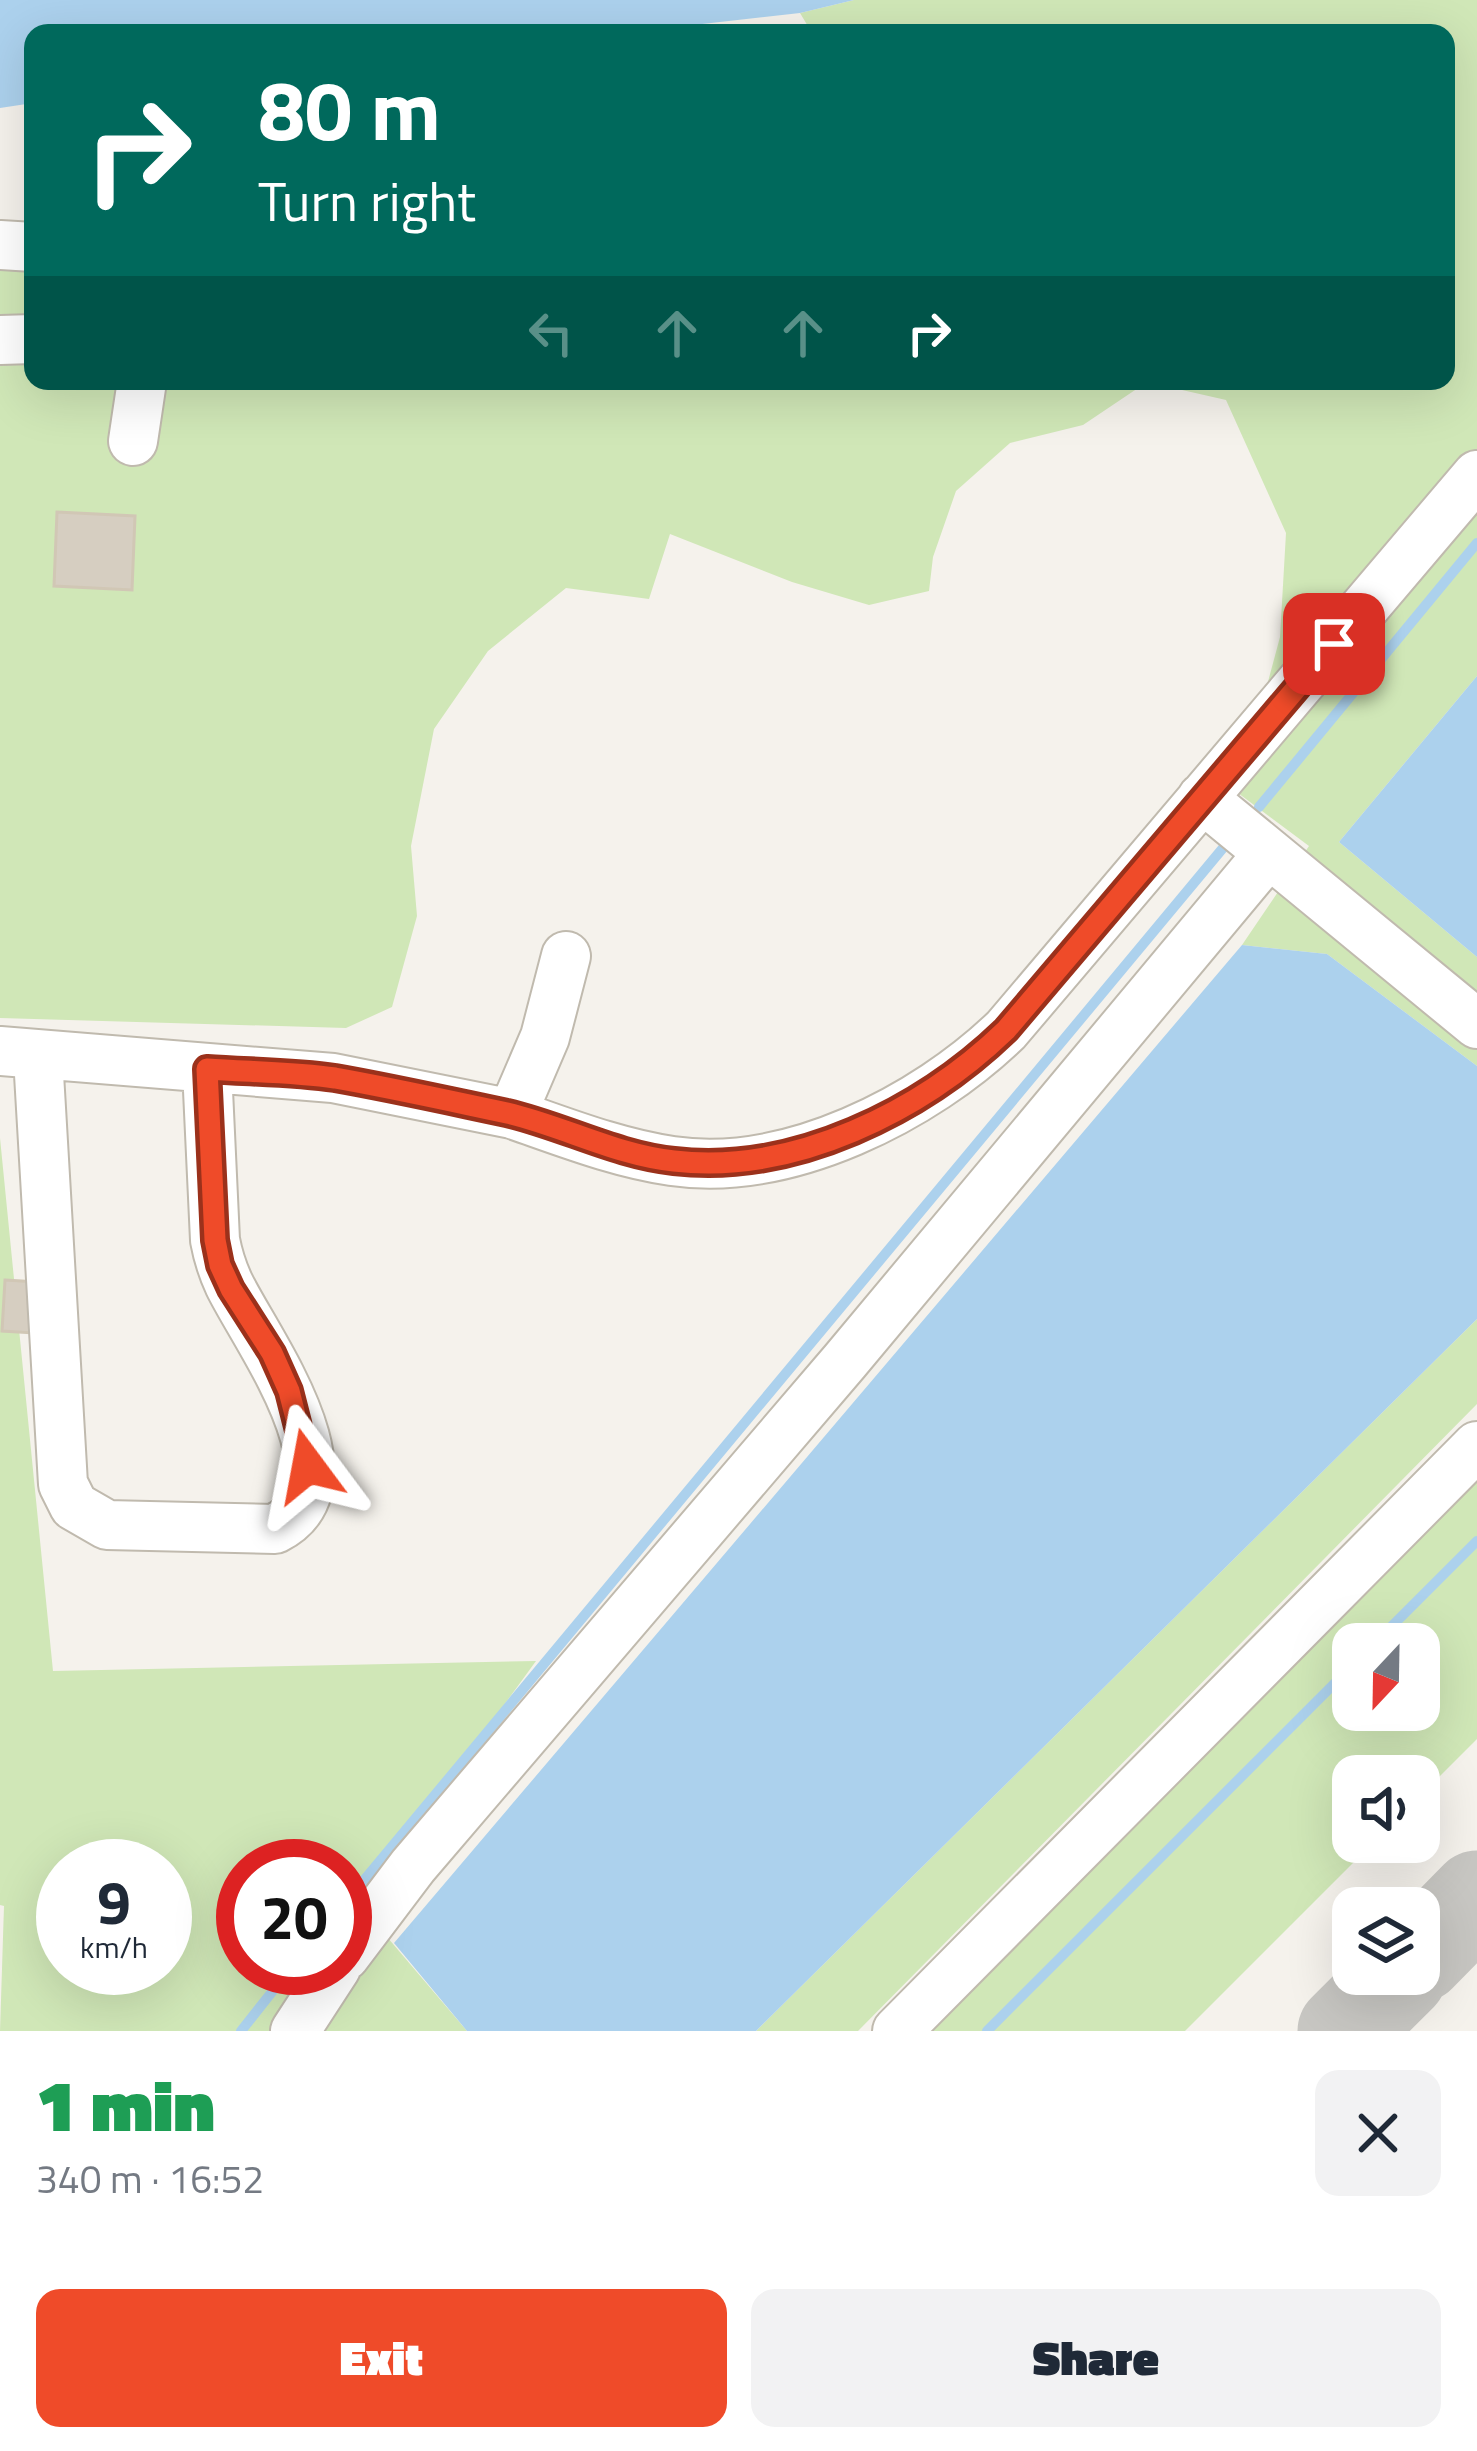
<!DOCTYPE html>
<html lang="en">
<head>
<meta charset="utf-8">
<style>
	:root { --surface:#fff; --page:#f2f2f3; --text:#1f2937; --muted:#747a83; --accent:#ef4b29 }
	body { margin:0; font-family:"Titillium Web",sans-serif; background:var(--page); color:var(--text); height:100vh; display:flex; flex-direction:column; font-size:45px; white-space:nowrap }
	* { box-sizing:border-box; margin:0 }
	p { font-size:39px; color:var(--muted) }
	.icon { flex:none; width:66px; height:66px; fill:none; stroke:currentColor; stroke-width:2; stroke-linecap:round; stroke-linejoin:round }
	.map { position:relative; height:2031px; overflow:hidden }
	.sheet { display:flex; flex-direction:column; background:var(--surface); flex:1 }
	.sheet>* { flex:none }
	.hud { position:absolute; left:24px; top:24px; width:1431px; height:366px; border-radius:24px; box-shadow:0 12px 48px #0002; background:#00695c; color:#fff; overflow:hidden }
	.needle { width:78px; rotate:202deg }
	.fabs { position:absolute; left:1332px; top:1623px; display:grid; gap:24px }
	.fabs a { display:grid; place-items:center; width:108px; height:108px; border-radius:24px; background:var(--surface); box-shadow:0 12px 48px #0002; font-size:60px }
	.speed { position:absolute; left:36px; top:1839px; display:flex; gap:24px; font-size:60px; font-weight:700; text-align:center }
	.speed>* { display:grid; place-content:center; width:156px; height:156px; border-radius:50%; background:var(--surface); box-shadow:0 12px 48px #0002; line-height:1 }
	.speed small { font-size:30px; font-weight:400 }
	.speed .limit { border:18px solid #d22; background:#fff; color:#111 }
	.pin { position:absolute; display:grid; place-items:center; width:102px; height:102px; color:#fff; margin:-51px; border-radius:24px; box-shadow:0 6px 18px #0006 }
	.me { position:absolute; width:132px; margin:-66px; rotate:347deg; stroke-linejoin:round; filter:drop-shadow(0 0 9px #0008) }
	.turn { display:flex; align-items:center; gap:42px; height:252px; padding:0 36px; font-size:54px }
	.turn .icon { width:156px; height:156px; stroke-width:2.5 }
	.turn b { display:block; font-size:84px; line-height:102px }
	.lanes { display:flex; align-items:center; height:114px; padding:0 36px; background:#0003; justify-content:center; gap:60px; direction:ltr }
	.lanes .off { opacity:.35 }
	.round { display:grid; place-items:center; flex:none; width:126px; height:126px; border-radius:24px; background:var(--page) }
	.summary { display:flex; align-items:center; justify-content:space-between; height:204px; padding:0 36px }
	h1 { font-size:72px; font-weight:800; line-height:90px; color:#1e9e55 }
	.cta { display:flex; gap:24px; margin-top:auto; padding:24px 36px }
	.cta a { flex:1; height:138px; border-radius:24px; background:var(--accent); color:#fff; font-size:48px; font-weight:800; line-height:138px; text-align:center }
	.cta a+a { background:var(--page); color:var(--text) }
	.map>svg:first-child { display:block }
	.green { fill:#d0e7b7; fill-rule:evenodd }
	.water { fill:#acd1ed }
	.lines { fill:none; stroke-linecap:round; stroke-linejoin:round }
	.stream { stroke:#acd1ed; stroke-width:10 }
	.taxiway { stroke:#c7c6c2; stroke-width:93 }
	.building { fill:#d6cec1; stroke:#d1c7b5; stroke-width:3 }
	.minor-casing { stroke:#c0baae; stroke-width:52 }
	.minor { stroke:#fff; stroke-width:48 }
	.route-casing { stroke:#9b311b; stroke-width:30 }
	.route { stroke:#ef4b29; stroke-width:21 }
</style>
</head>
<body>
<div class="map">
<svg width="1477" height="2031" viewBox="0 0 1477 2031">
	<rect width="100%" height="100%" fill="#f5f2ec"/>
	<path class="green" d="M854 0H1477V676L1339 842 1477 957V1066L1327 954 1242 945 1309 846 1238 793 1280 637 1286 533 1226 400 1147 382 1083 425 1010 443 956 491 933 557 929 591 869 605 792 582 670 534 649 599 566 588 488 651 434 729 411 846 417 916 392 1007 346 1028 0 1018V266L33 268V381H1446V33H812L800 13Z
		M0 1138 53 1671 536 1661 359 1904 467 2031H0L4 1906 0 1905ZM63 1866H165V1968H63ZM243 1866H345V1968H243Z
		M1477 1319V1404L858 2031H756Z
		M1477 1466V1739L1419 1797V1776H1353V1842H1374L1185 2031H915ZM1353 1644H1419V1710H1353Z"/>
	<path class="water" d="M0 0H854L800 13 623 33H33V103L0 108Z
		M1477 676V957L1339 842Z
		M1242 945 1327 954 1477 1066V1319L756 2031H467L394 1943Z"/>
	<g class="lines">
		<path class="stream" d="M1259 807 1477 543
			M1374 1644 1477 1541
			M345 1903 1228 842
			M241 2031 291 1968
			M987 2031 1353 1665"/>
		<path class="taxiway" d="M1419 1956 1477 1897
			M1344 2031 1401 1974"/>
	</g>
	<path class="building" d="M57 512 135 516 132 590 54 586Z
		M5 1280 37 1282 34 1333 2 1331Z"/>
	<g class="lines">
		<g class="minor-casing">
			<path id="minor" d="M0 245 33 247
				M0 340 33 339
				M133 441 142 381
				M1202 798 1477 1024
				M0 1051 333 1078 512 1114 545 1037 566 956
				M38 1057 63 1484 74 1506 107 1525 275 1529C365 1483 256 1340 229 1284 222 1269 218 1256 215 1240L207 1069
				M512 1114C564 1132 617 1153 672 1161 788 1178 924 1109 1006 1030L1477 475
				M345 1956 413 1866 845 1361 1269 853
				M295 2031 336 1968
				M897 2031 1477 1446"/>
		</g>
		<use href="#minor" class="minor"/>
	</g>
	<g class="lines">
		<g class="route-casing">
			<path id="route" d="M308 1466 289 1391 272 1353 231 1289 220 1265 215 1240 207 1069C249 1072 294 1072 335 1078 392 1088 450 1101 507 1113 563 1126 616 1155 674 1161 794 1175 922 1111 1006 1030L1334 644"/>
		</g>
		<use href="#route" class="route"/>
	</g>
</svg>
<div class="fabs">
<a><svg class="needle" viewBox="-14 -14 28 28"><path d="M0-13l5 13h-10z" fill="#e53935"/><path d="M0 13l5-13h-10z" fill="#747a83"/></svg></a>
<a><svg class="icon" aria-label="sound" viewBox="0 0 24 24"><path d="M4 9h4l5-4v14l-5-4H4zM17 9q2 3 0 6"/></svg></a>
<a><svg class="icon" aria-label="layers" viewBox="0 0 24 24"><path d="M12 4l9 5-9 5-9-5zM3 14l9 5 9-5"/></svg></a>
</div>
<div class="speed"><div>9<small>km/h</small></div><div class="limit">20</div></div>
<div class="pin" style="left:1334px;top:644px;background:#d93025"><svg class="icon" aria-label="arrive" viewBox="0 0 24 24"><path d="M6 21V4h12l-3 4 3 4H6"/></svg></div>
<svg class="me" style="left:308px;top:1466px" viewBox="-20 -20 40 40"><path d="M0-17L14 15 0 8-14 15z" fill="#ef4b29" stroke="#fff" stroke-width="4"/></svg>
<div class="hud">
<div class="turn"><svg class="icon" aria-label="right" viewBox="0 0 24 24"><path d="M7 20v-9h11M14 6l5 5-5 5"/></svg><div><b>80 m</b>Turn right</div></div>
<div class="lanes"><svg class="icon off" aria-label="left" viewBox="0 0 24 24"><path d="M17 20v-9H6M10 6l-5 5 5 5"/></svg><svg class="icon off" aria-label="ahead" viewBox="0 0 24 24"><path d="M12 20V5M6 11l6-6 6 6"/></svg><svg class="icon off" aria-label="ahead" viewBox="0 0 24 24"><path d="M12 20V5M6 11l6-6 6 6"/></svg><svg class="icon" aria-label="right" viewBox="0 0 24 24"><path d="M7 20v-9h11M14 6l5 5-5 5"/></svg></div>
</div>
</div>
<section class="sheet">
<div class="summary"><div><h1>1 min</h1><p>340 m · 16:52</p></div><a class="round"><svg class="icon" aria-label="close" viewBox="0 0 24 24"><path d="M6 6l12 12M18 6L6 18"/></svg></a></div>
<div class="cta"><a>Exit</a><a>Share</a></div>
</section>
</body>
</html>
